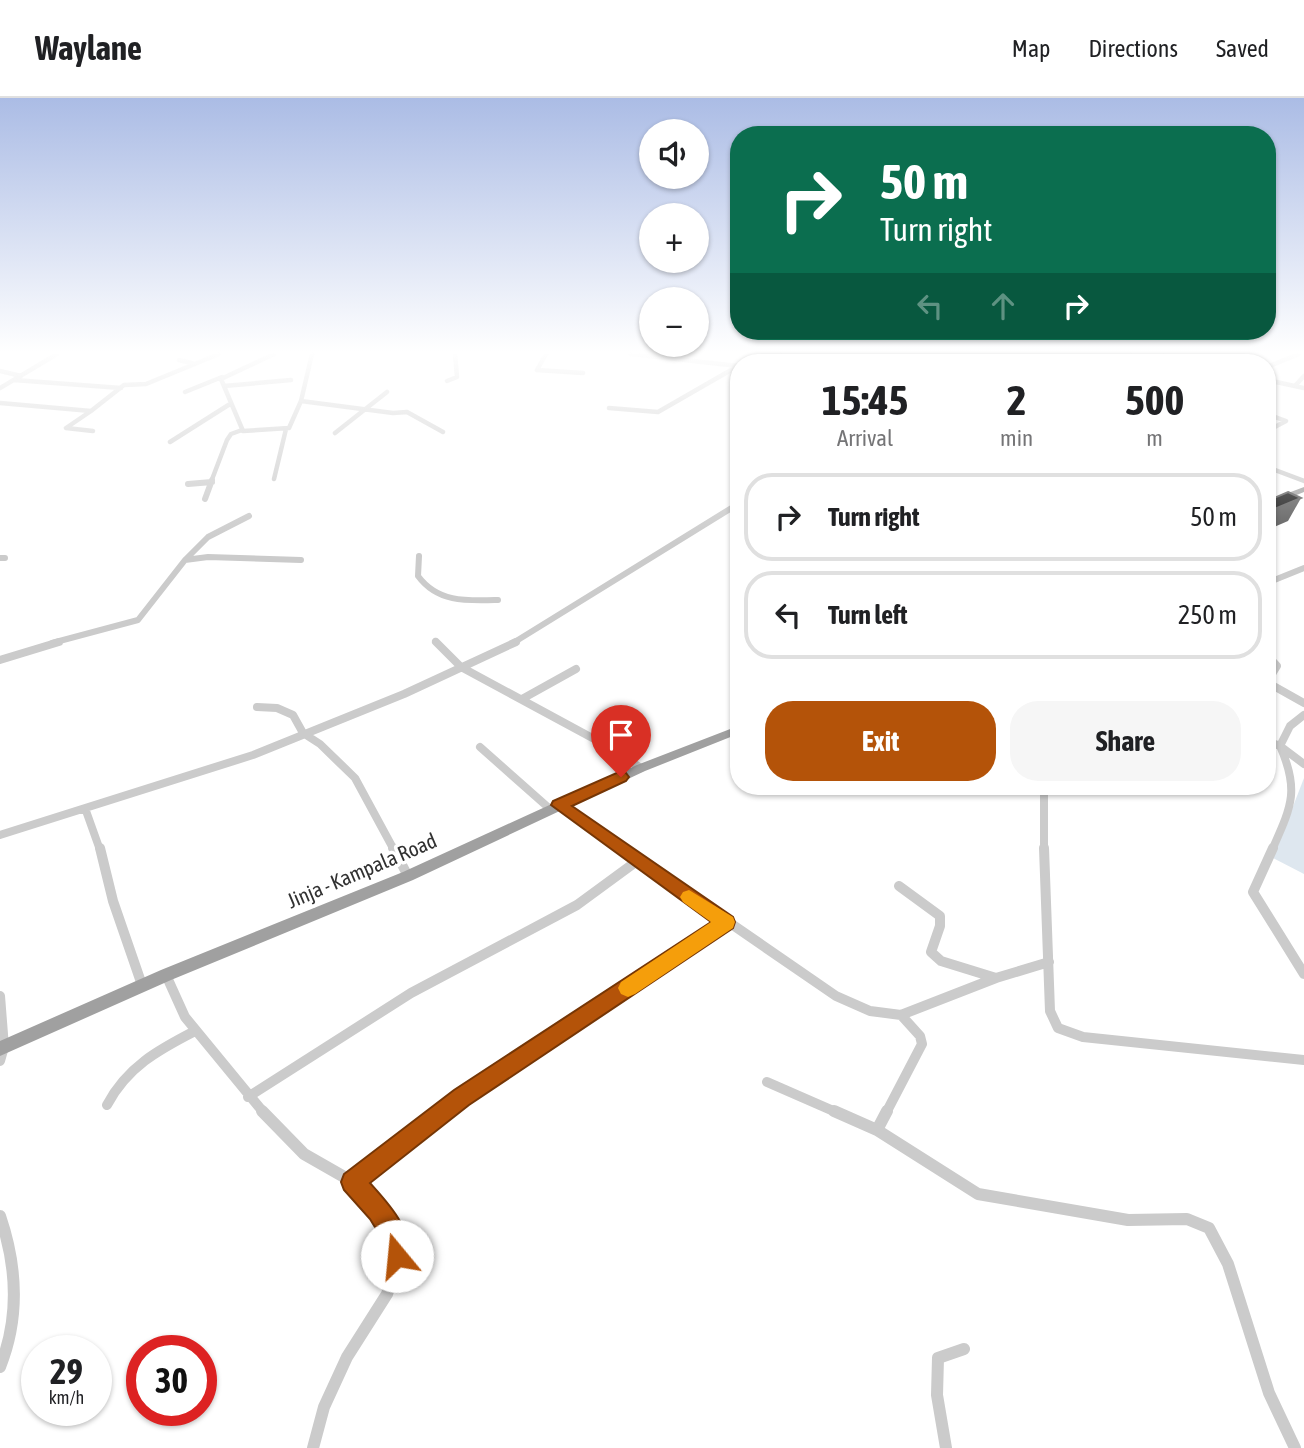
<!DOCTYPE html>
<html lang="en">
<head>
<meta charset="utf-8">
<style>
	:root { --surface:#fff; --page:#f6f6f6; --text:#202124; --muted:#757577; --line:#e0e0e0; --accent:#b45309 }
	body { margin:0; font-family:"Asap Condensed",sans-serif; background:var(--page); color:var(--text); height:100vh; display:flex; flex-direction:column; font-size:26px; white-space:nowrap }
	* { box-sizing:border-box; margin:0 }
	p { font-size:23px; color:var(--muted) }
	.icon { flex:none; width:38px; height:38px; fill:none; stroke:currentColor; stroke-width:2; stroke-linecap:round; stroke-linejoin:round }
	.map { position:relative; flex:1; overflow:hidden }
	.sheet { position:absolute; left:730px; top:256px; width:546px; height:441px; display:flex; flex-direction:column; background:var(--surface); border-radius:28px; box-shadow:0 2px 5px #0004 }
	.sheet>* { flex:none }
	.hud { position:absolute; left:730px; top:28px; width:546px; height:214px; border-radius:28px; box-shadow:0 2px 5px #0004; background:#0b6e4f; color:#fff; overflow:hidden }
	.tools { position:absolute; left:639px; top:21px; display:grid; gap:14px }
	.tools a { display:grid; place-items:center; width:70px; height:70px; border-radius:50%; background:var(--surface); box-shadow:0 2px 5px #0004; font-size:35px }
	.speed { position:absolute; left:21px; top:1237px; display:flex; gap:14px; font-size:35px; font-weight:700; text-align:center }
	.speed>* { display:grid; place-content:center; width:91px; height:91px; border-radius:50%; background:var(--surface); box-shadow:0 2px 5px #0004; line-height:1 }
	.speed small { font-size:18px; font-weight:400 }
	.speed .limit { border:10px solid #d22; background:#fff; color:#111 }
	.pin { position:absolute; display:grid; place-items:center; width:60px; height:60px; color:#fff; margin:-72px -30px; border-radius:50% 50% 50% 0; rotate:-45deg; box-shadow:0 0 7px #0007 }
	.pin .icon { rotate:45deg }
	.me { position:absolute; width:77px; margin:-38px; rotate:343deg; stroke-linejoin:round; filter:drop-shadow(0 0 5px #0008) }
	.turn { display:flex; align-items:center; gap:24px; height:147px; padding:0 35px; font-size:32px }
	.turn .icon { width:91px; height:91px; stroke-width:2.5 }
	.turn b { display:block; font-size:49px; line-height:60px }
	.lanes { display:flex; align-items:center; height:66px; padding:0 35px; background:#0003; justify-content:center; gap:35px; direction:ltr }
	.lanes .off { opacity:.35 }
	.eta { display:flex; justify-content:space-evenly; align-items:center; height:119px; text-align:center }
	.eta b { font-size:42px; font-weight:700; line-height:49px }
	.action { display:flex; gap:14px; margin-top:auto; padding:14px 35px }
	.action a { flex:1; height:80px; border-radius:28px; background:var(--accent); color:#fff; font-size:28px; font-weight:700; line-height:80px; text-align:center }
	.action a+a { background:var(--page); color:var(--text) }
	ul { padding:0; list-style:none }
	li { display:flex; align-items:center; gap:21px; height:88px; margin:0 14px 10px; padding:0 21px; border:4px solid var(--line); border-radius:28px }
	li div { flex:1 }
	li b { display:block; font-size:26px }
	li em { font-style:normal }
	header { display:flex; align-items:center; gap:42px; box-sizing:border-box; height:98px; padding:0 35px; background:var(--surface); border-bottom:2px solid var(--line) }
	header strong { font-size:33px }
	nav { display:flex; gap:38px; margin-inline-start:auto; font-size:24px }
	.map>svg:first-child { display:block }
	.green { fill:#dee7ef }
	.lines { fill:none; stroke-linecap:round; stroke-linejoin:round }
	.minor-far4 { stroke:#cbcbcb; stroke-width:4.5 }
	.minor-far3 { stroke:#cbcbcb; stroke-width:6 }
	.minor-far2 { stroke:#cbcbcb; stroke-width:8 }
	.minor-far1 { stroke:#cbcbcb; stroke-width:10 }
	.minor { stroke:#cbcbcb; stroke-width:12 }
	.trunk { fill:#a0a0a0; fill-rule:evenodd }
	.shaded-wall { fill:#5d5d5d }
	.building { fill:#181818; stroke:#5d5d5d; stroke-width:2 }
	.route { fill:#b45309; stroke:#753606; stroke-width:2 }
	.slow { fill:#f59e0b }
	.labels { text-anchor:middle; stroke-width:7; stroke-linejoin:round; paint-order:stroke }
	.street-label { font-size:21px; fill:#313131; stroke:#fff }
</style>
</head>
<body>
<header>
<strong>Waylane</strong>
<nav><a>Map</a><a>Directions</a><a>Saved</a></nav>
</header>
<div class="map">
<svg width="1304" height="1350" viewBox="0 0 1304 1350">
	<rect width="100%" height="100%" fill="#fff"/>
	<path class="green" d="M1304 680V776L1273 760Z"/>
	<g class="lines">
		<path class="minor-far4" d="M274 256 221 281 243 333 289 330 301 303 312 256
			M546 256 537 272 583 275
			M631 256 738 268
			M882 256 889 261 884 264
			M1164 256 1192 264
			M179 262 195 266
			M774 264 781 256
			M1117 264 1131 256
			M1267 269 1299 256
			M0 273 21 278
			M14 282 121 290
			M1267 282 1304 290
			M447 283 457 279 455 256
			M224 288 291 282
			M1295 288 1304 278
			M0 290 57 256
			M185 294 222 279
			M301 303 393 315 407 314 443 334
			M0 305 91 313 66 330 93 333
			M609 310 658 314 738 268
			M91 313 124 287 146 286 219 256
			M1267 316 1286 323 1267 333
			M335 335 387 294
			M170 344 230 306
			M1267 369 1304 383
			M274 381 286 331
			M211 384 227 342 231 336 242 332"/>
		<path class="minor-far3" d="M188 386 212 384
			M205 401 212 382
			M419 458 418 478C438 505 467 503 498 502
			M0 460H5
			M185 462 208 439 249 418
			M1267 485 1304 470
			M435 543 437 545
			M52 545 138 522 185 462 208 459 301 462
			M513 545 738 406"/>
		<path class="minor-far2" d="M436 544 461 569 609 649 641 670
			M1267 557 1277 568 1269 581 1270 586 1304 605
			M0 562 59 544
			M522 601 576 571
			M257 609 277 610 293 617 303 635 320 646 355 680 394 752
			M1267 643 1280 648 1304 666
			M480 649 550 711
			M1044 688V752
			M559 707 624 752
			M85 710 100 752
			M0 737 253 657 404 596 516 544
			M1272 752C1291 709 1300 693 1280 648L1290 628 1304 617"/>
		<path class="minor-far1" d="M100 750 113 803 142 887
			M393 750 408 778
			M621 750 836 898 870 913 901 917 996 880 1049 864
			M1044 750 1050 913 1058 930 1083 939 1304 962
			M1273 750 1253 794 1304 876
			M899 788 940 818V828L931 854 941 863 996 880
			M166 877 185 919 264 1015
			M0 898 4 949 0 963
			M767 984 838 1015
			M248 999 411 895 577 807 637 763
			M107 1007C127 969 158 952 195 933
			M441 1015 726 824
			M886 1015 922 946 920 938 901 917"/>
		<path class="minor" d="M262 1013 304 1056 353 1084 379 1113 396 1141 395 1173 387 1196 347 1259 324 1309 313 1350
			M834 1013 877 1032 978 1096 1128 1122 1187 1121 1209 1130 1228 1166 1269 1295 1295 1350
			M877 1032 887 1013
			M353 1084 443 1013
			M0 1118C17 1168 20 1219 0 1269
			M946 1350 937 1297 938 1260 964 1251"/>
		<path class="trunk" d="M1304 389V394L1267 409V403Z
			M738 628V636L645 673 413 782 171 882 0 958V943L161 872 403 774 637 667Z"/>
	</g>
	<path class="shaded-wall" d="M1301 400 1288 423 1267 432V414Z"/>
	<path class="building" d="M1288 394 1301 400 1267 414V403Z"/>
	<linearGradient id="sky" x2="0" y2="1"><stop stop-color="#abbce5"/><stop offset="0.57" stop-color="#fff"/><stop offset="1" stop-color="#fff" stop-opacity="0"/></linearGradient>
	<rect width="1304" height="446" fill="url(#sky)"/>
	<path class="route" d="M621 673 626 675 629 679 626 683 572 708 733 819 735 824 733 830 469 1007 370 1085C389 1106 418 1136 405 1167L397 1171 388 1167 384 1144 370 1121 344 1092 341 1084 344 1076 454 992 711 824 551 707 553 703Z"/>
	<path class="slow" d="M689 792 733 819 735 824 733 830 635 896 628 899 621 896 618 890 621 884 711 824 683 804 680 799 683 794Z"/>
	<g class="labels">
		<g class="street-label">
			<text transform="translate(362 773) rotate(-23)" y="7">Jinja - Kampala Road</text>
		</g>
	</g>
</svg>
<div class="tools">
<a><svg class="icon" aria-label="sound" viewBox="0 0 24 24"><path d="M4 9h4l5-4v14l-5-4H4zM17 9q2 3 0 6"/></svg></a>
<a>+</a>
<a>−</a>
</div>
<div class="speed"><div>29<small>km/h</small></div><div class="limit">30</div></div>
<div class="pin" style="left:621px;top:679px;background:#d93025"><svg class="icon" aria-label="arrive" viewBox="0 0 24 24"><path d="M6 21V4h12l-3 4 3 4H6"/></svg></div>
<svg class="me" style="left:397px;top:1158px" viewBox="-20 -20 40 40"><circle r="19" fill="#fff"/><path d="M0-13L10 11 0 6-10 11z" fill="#b45309"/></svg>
<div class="hud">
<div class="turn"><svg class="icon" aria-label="right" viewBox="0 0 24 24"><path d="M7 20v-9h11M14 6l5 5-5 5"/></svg><div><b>50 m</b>Turn right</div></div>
<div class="lanes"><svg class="icon off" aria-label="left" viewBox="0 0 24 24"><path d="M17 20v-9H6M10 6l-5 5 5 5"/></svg><svg class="icon off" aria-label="ahead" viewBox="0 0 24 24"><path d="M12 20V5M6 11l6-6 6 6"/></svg><svg class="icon" aria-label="right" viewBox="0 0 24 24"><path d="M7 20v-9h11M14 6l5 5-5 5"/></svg></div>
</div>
<section class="sheet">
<div class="eta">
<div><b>15:45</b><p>Arrival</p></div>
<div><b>2</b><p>min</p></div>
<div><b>500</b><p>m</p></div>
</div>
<ul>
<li><svg class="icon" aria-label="right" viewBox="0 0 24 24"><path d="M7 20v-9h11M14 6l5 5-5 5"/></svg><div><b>Turn right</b></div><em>50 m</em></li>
<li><svg class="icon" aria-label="left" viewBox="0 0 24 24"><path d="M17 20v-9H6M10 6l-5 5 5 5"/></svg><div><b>Turn left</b></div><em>250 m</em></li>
</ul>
<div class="action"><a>Exit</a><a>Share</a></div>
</section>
</div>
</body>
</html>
